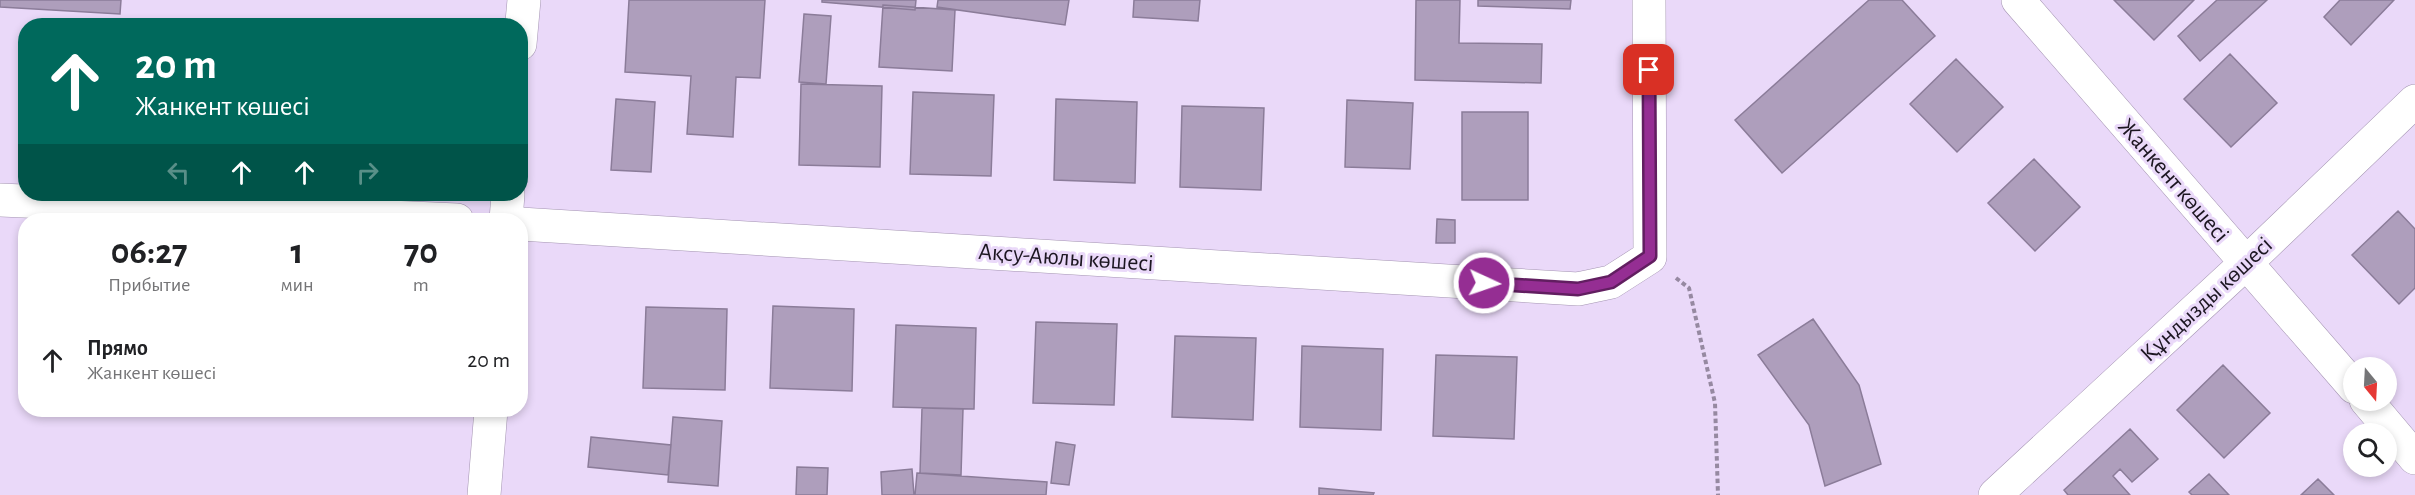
<!DOCTYPE html>
<html lang="ru">
<head>
<meta charset="utf-8">
<style>
	:root { --surface:#fff; --page:#f2f2f2; --text:#202124; --muted:#757577 }
	body { margin:0; font-family:"Alegreya Sans",sans-serif; background:var(--page); color:var(--text); height:100vh; display:flex; flex-direction:column; font-size:22px; white-space:nowrap }
	* { box-sizing:border-box; margin:0 }
	p { font-size:20px; color:var(--muted) }
	.icon { flex:none; width:33px; height:33px; fill:none; stroke:currentColor; stroke-width:2; stroke-linecap:round; stroke-linejoin:round }
	.map { position:relative; flex:1; overflow:hidden }
	.drawer { position:absolute; left:18px; top:213px; width:510px; height:204px; display:flex; flex-direction:column; background:var(--surface); border-radius:24px; box-shadow:0 3px 9px #0003 }
	.drawer>* { flex:none }
	.banner { position:absolute; left:18px; top:18px; width:510px; height:183px; border-radius:24px; box-shadow:0 3px 9px #0003; background:#00695c; color:#fff; overflow:hidden }
	.needle { width:39px; rotate:162deg }
	.buttons { position:absolute; left:2343px; top:357px; display:grid; gap:12px }
	.buttons a { display:grid; place-items:center; width:54px; height:54px; border-radius:50%; background:var(--surface); box-shadow:0 3px 9px #0003; font-size:30px }
	.pin { position:absolute; display:grid; place-items:center; width:51px; height:51px; color:#fff; margin:-26px; border-radius:12px; box-shadow:0 3px 9px #0006 }
	.me { position:absolute; width:66px; margin:-33px; rotate:93deg; stroke-linejoin:round; filter:drop-shadow(0 0 4px #0008) }
	.turn { display:flex; align-items:center; gap:21px; height:126px; padding:0 18px; font-size:27px }
	.turn .icon { width:78px; height:78px; stroke-width:2.5 }
	.turn b { display:block; font-size:42px; line-height:51px }
	.lanes { display:flex; align-items:center; height:57px; padding:0 18px; background:#0003; justify-content:center; gap:30px; direction:ltr }
	.lanes .off { opacity:.35 }
	.eta { display:flex; justify-content:space-evenly; align-items:center; height:102px; text-align:center }
	.eta b { font-size:36px; font-weight:700; line-height:42px }
	ul { padding:0; list-style:none }
	li { display:flex; align-items:center; gap:18px; height:90px; padding:0 18px }
	li div { flex:1 }
	li b { display:block; font-size:22px }
	li em { font-style:normal }
	.map>svg:first-child { display:block }
	.building { fill:#ae9ebc; stroke:#8b7c99; stroke-width:1.5 }
	.lines { fill:none; stroke-linecap:round; stroke-linejoin:round }
	.street-casing { stroke:#a494b2; stroke-width:34 }
	.secondary-casing { stroke:#a494b2; stroke-width:34 }
	.path { stroke:#9689a1; stroke-width:4; stroke-dasharray:4.5 3; stroke-linecap:butt }
	.street { stroke:#fff; stroke-width:33 }
	.secondary { stroke:#fff; stroke-width:33 }
	.route-casing { stroke:#611e60; stroke-width:15 }
	.route { stroke:#952e93; stroke-width:10 }
	.labels { text-anchor:middle; stroke-width:6; stroke-linejoin:round; paint-order:stroke }
	.street-label { font-size:24px; fill:#1c1621; stroke:#ead9f9 }
</style>
</head>
<body>
<div class="map">
<svg width="2415" height="495" viewBox="0 0 2415 495">
	<rect width="100%" height="100%" fill="#ead9f9"/>
	<path class="building" d="M0 0H121L120 14 0 7Z
		M629 0H765L760 78 736 77 733 137 687 134 691 76 625 72Z
		M822 0H916L915 10 822 2Z
		M938 0H1069L1065 25 937 7Z
		M1134 0H1200L1198 21 1133 17Z
		M1416 0H1460L1459 43 1542 44 1541 83 1415 80Z
		M1478 0H1571L1570 9 1478 6Z
		M1869 0H1902L1935 36 1782 173 1735 120Z
		M2114 0H2194L2154 40Z
		M2217 0H2267L2200 61 2178 36Z
		M2340 0H2394L2351 45 2324 17Z
		M883 5 955 10 952 71 879 67Z
		M804 14 831 16 826 84 799 82Z
		M318 21 400 22V26H318Z
		M2230 54 2277 103 2231 147 2184 99Z
		M1956 59 2003 107 1957 152 1910 104Z
		M801 84 882 86 880 167 799 165Z
		M913 92 994 95 991 176 910 174Z
		M616 99 655 102 651 172 611 170Z
		M1056 99 1137 102 1135 183 1054 180Z
		M1347 100 1413 103 1410 169 1345 167Z
		M1182 106 1264 108 1261 190 1180 187Z
		M1462 112H1528V200H1462Z
		M2034 159 2080 207 2035 251 1988 203Z
		M2398 211 2415 229V288L2399 304 2352 255Z
		M1437 219 1455 220V243H1436Z
		M773 306 854 309 852 391 770 388Z
		M646 307 727 309 725 390 643 388Z
		M1813 319 1859 385 1881 464 1825 486 1809 425 1758 355Z
		M1036 322 1117 324 1114 405 1033 403Z
		M896 325 976 328 974 409 893 407Z
		M1175 336 1256 338 1253 420 1172 417Z
		M1302 346 1383 349 1381 430 1300 427Z
		M1436 355 1517 357 1514 439 1433 436Z
		M2223 365 2270 413 2224 458 2177 410Z
		M922 408 963 409 961 475 920 473Z
		M673 417 722 421 718 486 668 482Z
		M2130 429 2158 459 2132 482 2120 469 2113 476 2130 495H2068L2064 490Z
		M591 437 671 445 668 475 588 467Z
		M1056 442 1075 445 1069 485 1051 483Z
		M797 467 828 468 827 495H796Z
		M912 469 914 495H882L881 472Z
		M917 473 1047 482 1046 495H915Z
		M2209 474 2229 495H2192L2189 492Z
		M2318 479 2334 495H2301Z
		M1319 488 1374 493 1373 495H1319Z"/>
	<g class="lines">
		<g class="street-casing">
			<path id="street" d="M2018 0 2354 387
				M0 200 457 220
				M520 224 1578 289 1611 282 1650 257 1649 0
				M2366 400 2415 458
				M1995 495 2246 263 2415 101"/>
		</g>
		<g class="secondary-casing">
			<path id="secondary" d="M520 44 524 0
				M506 220 508 194
				M484 495 491 410"/>
		</g>
		<path class="path" d="M1676 278 1689 288 1715 403 1718 495"/>
		<use href="#street" class="street"/>
		<use href="#secondary" class="secondary"/>
	</g>
	<g class="lines">
		<g class="route-casing">
			<path id="route" d="M1484 283 1578 289 1611 282 1650 256 1649 70"/>
		</g>
		<use href="#route" class="route"/>
	</g>
	<g class="labels">
		<g class="street-label">
			<text transform="translate(2174 180) rotate(49)" y="8">Жанкент көшесі</text>
			<text transform="translate(1066 257) rotate(4)" y="8">Ақсу-Аюлы көшесі</text>
			<text transform="translate(2206 299) rotate(-43)" y="8">Құндызды көшесі</text>
		</g>
	</g>
</svg>
<div class="buttons">
<a><svg class="needle" viewBox="-14 -14 28 28"><path d="M0-13l5 13h-10z" fill="#e53935"/><path d="M0 13l5-13h-10z" fill="#757577"/></svg></a>
<a><svg class="icon" aria-label="search" viewBox="0 0 24 24"><circle cx="10" cy="10" r="6"/><path d="M15 15l6 6"/></svg></a>
</div>
<div class="pin" style="left:1649px;top:70px;background:#d93025"><svg class="icon" aria-label="arrive" viewBox="0 0 24 24"><path d="M6 21V4h12l-3 4 3 4H6"/></svg></div>
<svg class="me" style="left:1484px;top:283px" viewBox="-20 -20 40 40"><circle r="17" fill="#952e93" stroke="#fff" stroke-width="3"/><path d="M0-11L8 9 0 5-8 9z" fill="#fff"/></svg>
<div class="banner">
<div class="turn"><svg class="icon" aria-label="ahead" viewBox="0 0 24 24"><path d="M12 20V5M6 11l6-6 6 6"/></svg><div><b>20 m</b>Жанкент көшесі</div></div>
<div class="lanes"><svg class="icon off" aria-label="left" viewBox="0 0 24 24"><path d="M17 20v-9H6M10 6l-5 5 5 5"/></svg><svg class="icon" aria-label="ahead" viewBox="0 0 24 24"><path d="M12 20V5M6 11l6-6 6 6"/></svg><svg class="icon" aria-label="ahead" viewBox="0 0 24 24"><path d="M12 20V5M6 11l6-6 6 6"/></svg><svg class="icon off" aria-label="right" viewBox="0 0 24 24"><path d="M7 20v-9h11M14 6l5 5-5 5"/></svg></div>
</div>
<section class="drawer">
<div class="eta">
<div><b>06:27</b><p>Прибытие</p></div>
<div><b>1</b><p>мин</p></div>
<div><b>70</b><p>m</p></div>
</div>
<ul>
<li><svg class="icon" aria-label="ahead" viewBox="0 0 24 24"><path d="M12 20V5M6 11l6-6 6 6"/></svg><div><b>Прямо</b><p>Жанкент көшесі</p></div><em>20 m</em></li>
</ul>
</section>
</div>
</body>
</html>
